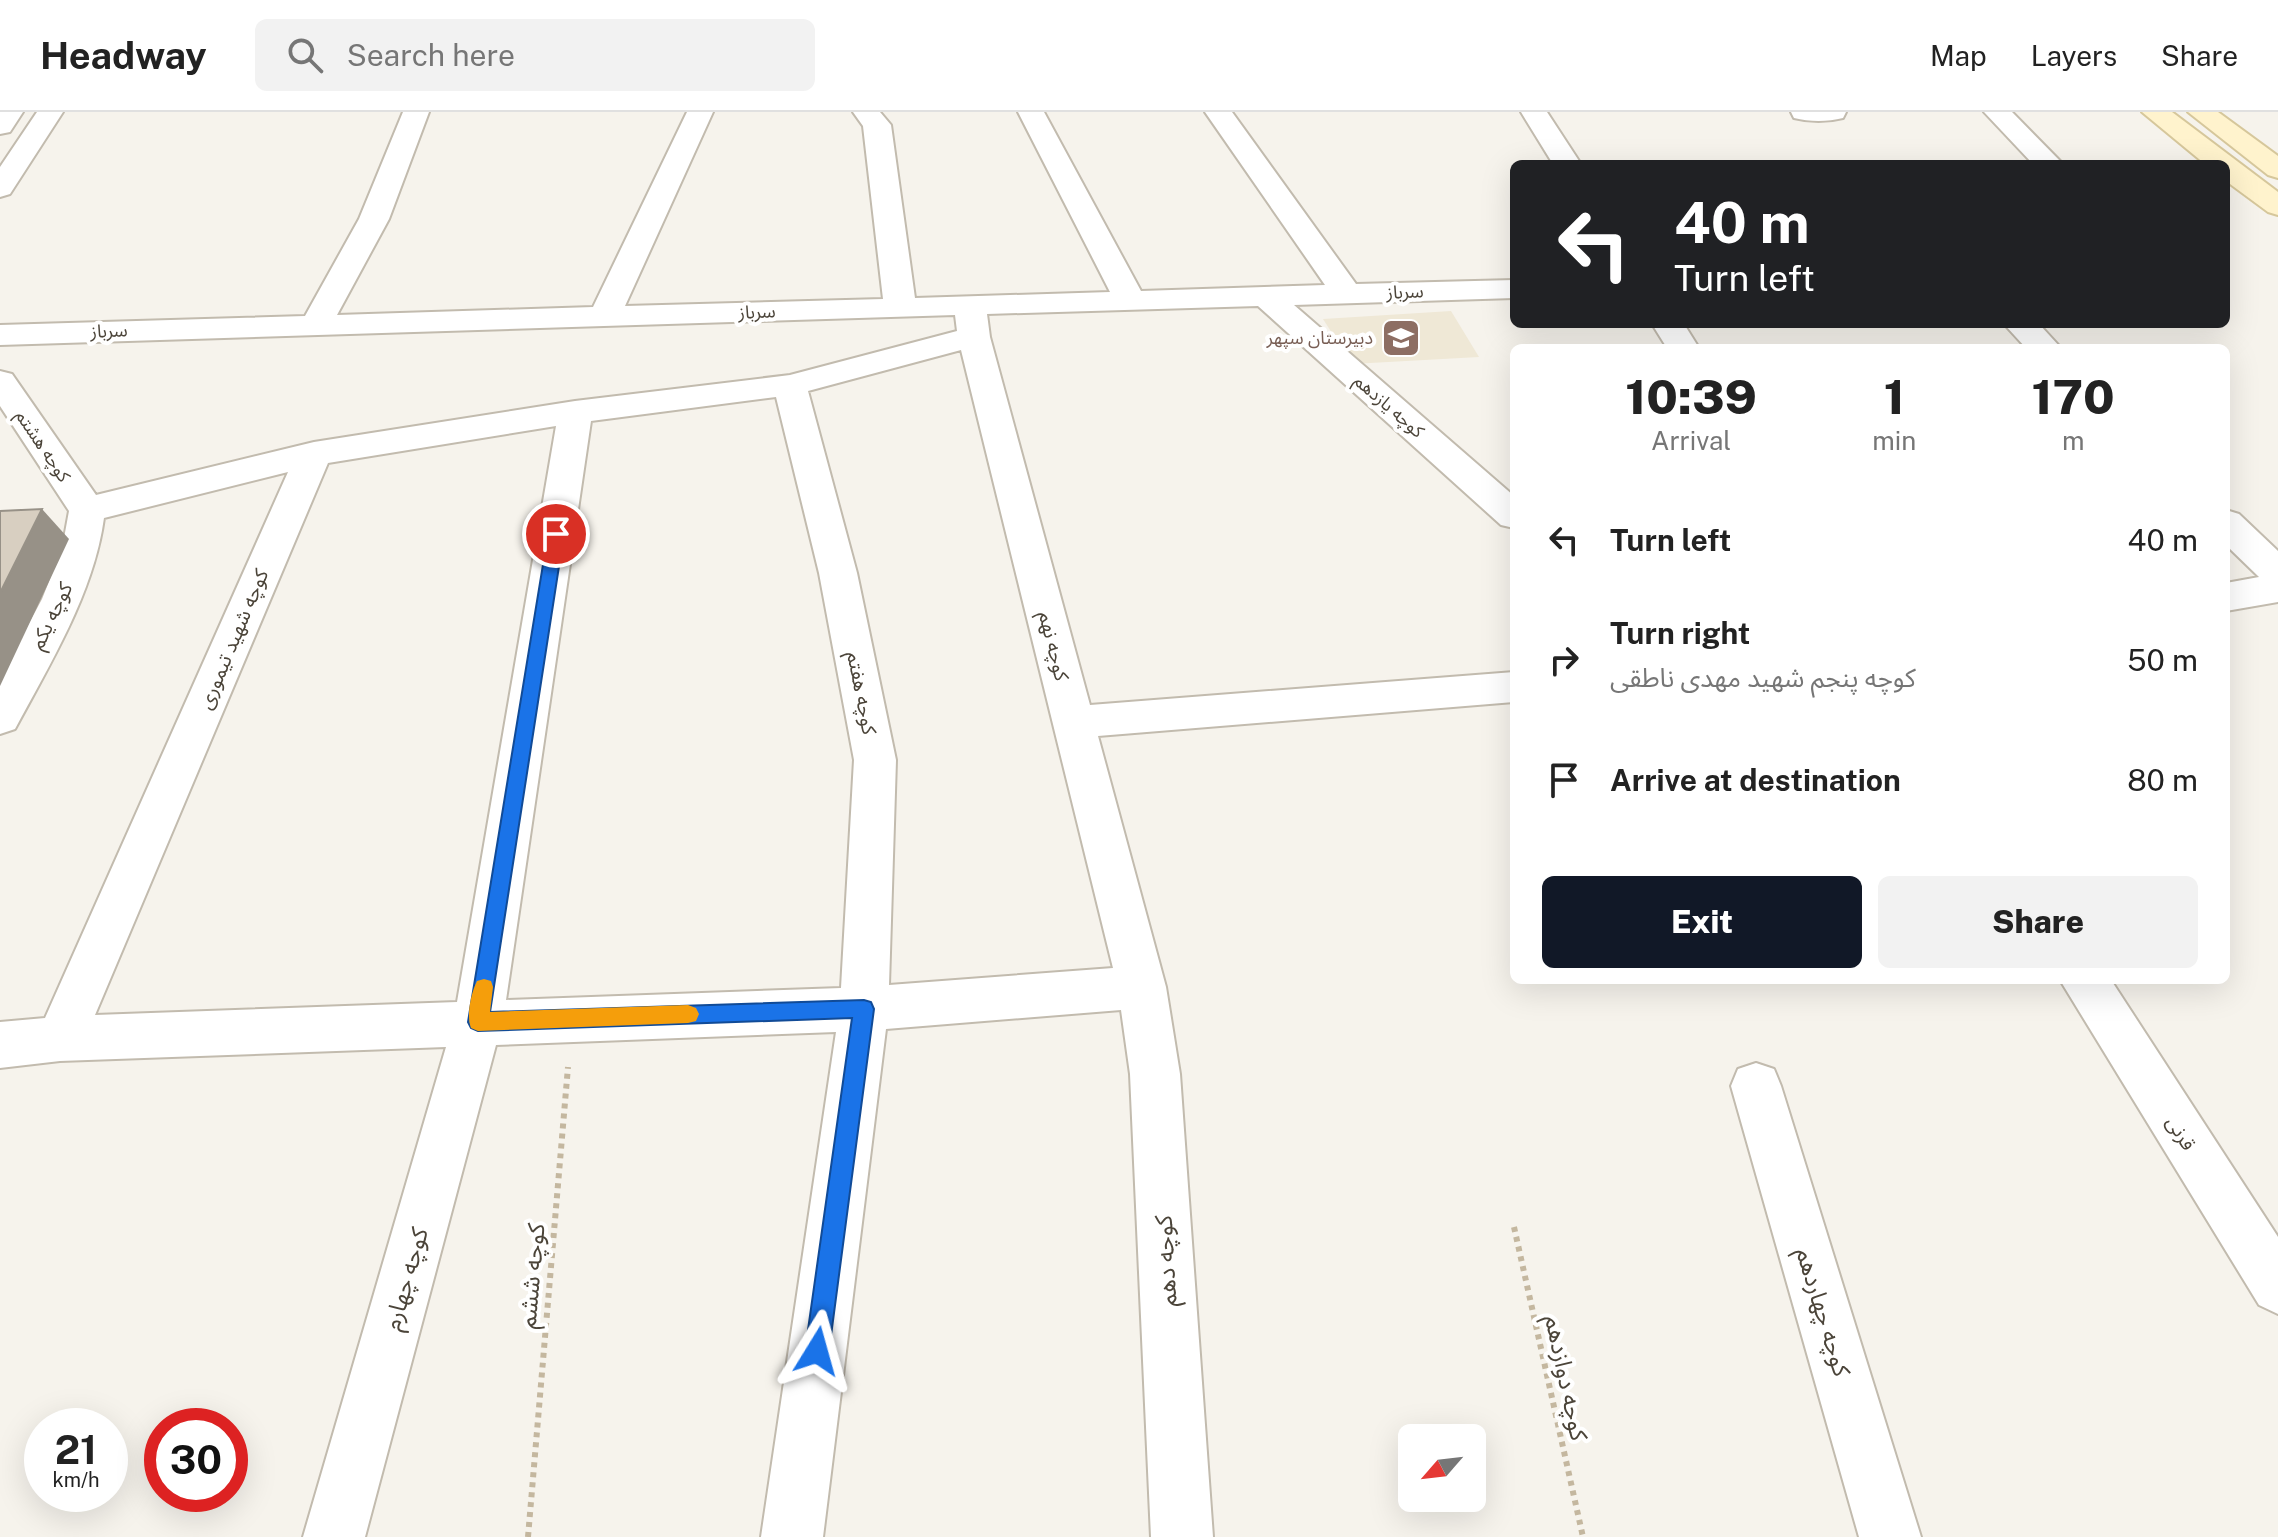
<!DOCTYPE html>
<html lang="en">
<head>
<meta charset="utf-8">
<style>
	:root { --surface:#fff; --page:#f2f2f2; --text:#222; --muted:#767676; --line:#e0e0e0; --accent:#111827 }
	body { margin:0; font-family:"Public Sans","Noto Sans Arabic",sans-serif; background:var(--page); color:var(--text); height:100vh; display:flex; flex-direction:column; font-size:30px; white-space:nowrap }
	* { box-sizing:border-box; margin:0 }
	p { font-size:26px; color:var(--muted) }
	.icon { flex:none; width:44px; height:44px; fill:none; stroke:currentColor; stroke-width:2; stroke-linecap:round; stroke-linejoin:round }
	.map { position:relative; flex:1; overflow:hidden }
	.details { position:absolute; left:1510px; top:232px; width:720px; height:640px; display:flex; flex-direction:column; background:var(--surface); border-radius:12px; box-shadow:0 8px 32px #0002 }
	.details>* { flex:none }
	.banner { position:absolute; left:1510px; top:48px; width:720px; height:168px; border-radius:12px; box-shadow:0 8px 32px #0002; background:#202124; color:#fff; overflow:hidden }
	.needle { width:52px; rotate:242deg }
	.fabs { position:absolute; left:1398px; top:1312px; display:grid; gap:16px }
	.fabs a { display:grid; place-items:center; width:88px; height:88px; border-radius:12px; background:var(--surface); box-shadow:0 8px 32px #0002; font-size:40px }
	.speed { position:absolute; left:24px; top:1296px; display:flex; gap:16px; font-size:40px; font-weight:700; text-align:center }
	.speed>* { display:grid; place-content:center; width:104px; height:104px; border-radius:50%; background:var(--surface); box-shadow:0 8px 32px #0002; line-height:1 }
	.speed small { font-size:20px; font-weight:400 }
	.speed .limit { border:12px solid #d22; background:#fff; color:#111 }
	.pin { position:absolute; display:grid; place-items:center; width:68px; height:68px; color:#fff; margin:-34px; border:4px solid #fff; border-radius:50%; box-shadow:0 2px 8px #0007 }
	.me { position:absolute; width:88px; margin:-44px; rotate:8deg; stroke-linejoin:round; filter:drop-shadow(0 0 6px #0008) }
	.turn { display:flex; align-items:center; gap:28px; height:168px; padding:0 32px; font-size:36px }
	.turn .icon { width:104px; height:104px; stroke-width:2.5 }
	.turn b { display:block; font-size:56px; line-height:68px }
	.eta { display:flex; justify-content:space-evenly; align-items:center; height:136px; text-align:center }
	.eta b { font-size:48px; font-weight:800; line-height:56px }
	.primary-button { display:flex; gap:16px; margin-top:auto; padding:16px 32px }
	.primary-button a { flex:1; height:92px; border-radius:12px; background:var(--accent); color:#fff; font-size:32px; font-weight:800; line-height:92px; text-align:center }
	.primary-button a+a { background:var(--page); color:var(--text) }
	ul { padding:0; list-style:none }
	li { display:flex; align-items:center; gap:24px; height:120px; padding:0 32px }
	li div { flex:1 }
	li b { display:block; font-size:30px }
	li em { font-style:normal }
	header { display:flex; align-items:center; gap:48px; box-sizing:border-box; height:112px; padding:0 40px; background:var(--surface); border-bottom:2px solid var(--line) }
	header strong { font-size:38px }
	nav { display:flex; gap:44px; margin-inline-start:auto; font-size:28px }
	.search { width:560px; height:72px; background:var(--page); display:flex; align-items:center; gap:20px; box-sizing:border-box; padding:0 28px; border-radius:12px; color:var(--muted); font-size:30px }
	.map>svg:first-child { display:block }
	.education { fill:#efe8d6 }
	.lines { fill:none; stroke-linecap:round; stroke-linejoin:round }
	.minor-casing { stroke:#c2bbae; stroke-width:4 }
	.tertiary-casing { stroke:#c2bbae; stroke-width:4 }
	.secondary-casing { stroke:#d6c79b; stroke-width:4 }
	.path { stroke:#c4b79f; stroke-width:6; stroke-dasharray:5 5; stroke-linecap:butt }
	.minor { fill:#fff; fill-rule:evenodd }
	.tertiary { fill:#fff; fill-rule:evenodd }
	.secondary { fill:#fff3cd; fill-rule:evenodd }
	.shaded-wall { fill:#979187 }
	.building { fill:#d8cfc1; stroke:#979187; stroke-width:2 }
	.route { fill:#1a73e8; stroke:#114b97; stroke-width:2 }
	.slow { fill:#f59e0b }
	.labels { text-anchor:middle; stroke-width:8; stroke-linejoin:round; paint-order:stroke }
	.far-street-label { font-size:18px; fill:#4b4439; stroke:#fff }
	.far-education-label { font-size:18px; fill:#785e54; stroke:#fff; text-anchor:end }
	.street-label { font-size:20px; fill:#4b4439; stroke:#fff }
	.near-street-label { font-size:24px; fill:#4b4439; stroke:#fff }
</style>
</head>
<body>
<header>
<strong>Headway</strong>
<div class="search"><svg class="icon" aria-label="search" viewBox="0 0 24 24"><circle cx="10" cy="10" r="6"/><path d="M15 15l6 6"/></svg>Search here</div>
<nav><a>Map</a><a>Layers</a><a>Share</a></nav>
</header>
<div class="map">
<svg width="2278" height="1425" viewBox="0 0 2278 1425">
	<rect width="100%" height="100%" fill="#f6f3ec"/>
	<path class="education" d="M1451 199 1479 245 1352 252 1323 207Z"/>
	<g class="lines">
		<g class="minor-casing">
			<path id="minor" d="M403 0H429L389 107 337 203 593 195 687 0H713L625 194 883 187 863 14 853 0H880L891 13 915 186 1110 180 1018 0H1044L1141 179 1325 173 1205 0H1232L1356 172 1514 168V186L1294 193 1514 384V416L1501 413 1258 194 987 202 990 225 1090 593 1514 560V590L1098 624 1166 875 1180 962 1213 1425H1151L1130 962 1121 898 886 917 823 1425H761L836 920 496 933 365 1425H303L446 935 60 949 0 956V910L45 906 288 360 104 406C94 480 50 552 15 617L0 622V566L42 487 62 437 69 399 0 294V259L12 262 96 383 314 330 575 289 790 263 957 219 955 203 0 233V213L305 204 359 107ZM961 238 1113 856 889 873 896 648 857 461 808 279ZM776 285 819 461 854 648 841 876 506 888 591 309ZM556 314 457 890 95 903 328 351Z
				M1521 0H1547L1581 52H1553Z
				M1791 0H1846L1843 6C1827 10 1810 10 1794 6Z
				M1984 0H2012L2063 52H2033Z
				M1652 212H1684L1699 236H1667Z
				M2004 212H2039L2061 236H2026Z
				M2226 398 2239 402 2278 439V490L2226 499V471L2259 465 2226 433Z
				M2060 868H2111L2278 1125V1202L2259 1193Z
				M1756 951 1774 957 1781 974 1921 1425H1859L1731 974 1738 957Z"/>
		</g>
		<g class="tertiary-casing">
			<path id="tertiary" d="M0 0H23L10 20 0 22Z
				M37 0H63L10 82 0 85V55Z"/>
		</g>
		<g class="secondary-casing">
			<path id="secondary" d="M2142 0H2172L2278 80V103L2268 100 2226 69V52H2205Z
				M2188 0H2218L2278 44V66L2268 63Z"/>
		</g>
		<path class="path" d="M1514 1115 1583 1425
			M528 1425 568 955"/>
		<use href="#minor" class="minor"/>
		<use href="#tertiary" class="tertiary"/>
		<use href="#secondary" class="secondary"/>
	</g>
	<path class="shaded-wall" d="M42 397 69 427 0 574V481Z"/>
	<path class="building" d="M42 397 0 481V399Z"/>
	<path class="route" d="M556 417 564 422 490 900 864 888 871 890 874 897 829 1239 825 1247 817 1250 809 1247 805 1239 852 906 478 919 471 916 468 910 548 422Z"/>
	<path class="slow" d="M484 867 491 869 493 875 490 900 688 893 696 896 699 902 696 909 688 911 478 919 471 916C466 904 471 881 477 869Z"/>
	<defs>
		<g id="school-square" transform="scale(2)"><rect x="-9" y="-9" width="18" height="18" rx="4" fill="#8d6e63" stroke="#fff"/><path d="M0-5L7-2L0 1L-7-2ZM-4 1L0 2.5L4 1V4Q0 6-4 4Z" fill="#fff"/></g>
	</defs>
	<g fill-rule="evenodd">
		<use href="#school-square" x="1401" y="226"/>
	</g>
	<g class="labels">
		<g class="far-street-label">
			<text transform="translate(1405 180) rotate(-2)" y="6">سرباز</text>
			<text transform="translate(757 200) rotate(-2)" y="6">سرباز</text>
			<text transform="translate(109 219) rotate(-2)" y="6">سرباز</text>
			<text transform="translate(1389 294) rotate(41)" y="6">کوچه یازدهم</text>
			<text transform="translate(43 334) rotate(56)" y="6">کوچه هشتم</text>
		</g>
		<g class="far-education-label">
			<text x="1373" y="232">دبیرستان سپهر</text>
		</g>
		<g class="street-label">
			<text transform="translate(51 504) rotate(-64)" y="7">کوچه یکم</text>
			<text transform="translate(233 527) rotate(-67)" y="7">کوچه شهید تیموری</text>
			<text transform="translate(1054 534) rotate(76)" y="7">کوچه نهم</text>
			<text transform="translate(862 581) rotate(79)" y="7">کوچه هفتم</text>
			<text transform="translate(2181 1021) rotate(58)" y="7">قرنی</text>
		</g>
		<g class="near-street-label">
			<text transform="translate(1166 1149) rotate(-93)" y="8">کوچه دهم</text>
			<text transform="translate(532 1164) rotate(-85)" y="8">کوچه ششم</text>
			<text transform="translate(406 1167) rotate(-74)" y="8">کوچه چهارم</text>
			<text transform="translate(1823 1200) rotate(73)" y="8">کوچه چهاردهم</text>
			<text transform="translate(1566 1266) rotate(78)" y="8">کوچه دوازدهم</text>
		</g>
	</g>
</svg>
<div class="fabs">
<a><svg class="needle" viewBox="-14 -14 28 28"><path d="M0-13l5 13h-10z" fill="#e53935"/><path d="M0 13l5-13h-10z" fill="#767676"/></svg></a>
</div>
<div class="speed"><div>21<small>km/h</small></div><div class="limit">30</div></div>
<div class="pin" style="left:556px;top:422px;background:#d93025"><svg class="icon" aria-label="arrive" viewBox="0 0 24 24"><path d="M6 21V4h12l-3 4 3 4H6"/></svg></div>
<svg class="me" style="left:817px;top:1239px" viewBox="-20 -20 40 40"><path d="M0-17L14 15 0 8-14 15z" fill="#1a73e8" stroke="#fff" stroke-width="4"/></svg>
<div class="banner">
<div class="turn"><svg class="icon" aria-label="left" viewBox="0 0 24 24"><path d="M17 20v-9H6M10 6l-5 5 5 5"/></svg><div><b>40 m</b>Turn left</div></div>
</div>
<section class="details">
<div class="eta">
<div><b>10:39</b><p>Arrival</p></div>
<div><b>1</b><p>min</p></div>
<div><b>170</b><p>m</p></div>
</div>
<ul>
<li><svg class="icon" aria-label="left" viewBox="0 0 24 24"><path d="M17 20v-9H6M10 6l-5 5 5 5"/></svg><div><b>Turn left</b></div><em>40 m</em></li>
<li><svg class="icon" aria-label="right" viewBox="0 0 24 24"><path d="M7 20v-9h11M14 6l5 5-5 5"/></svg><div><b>Turn right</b><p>کوچه پنجم شهید مهدی ناطقی</p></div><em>50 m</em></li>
<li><svg class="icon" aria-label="arrive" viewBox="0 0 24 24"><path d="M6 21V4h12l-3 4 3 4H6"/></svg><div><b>Arrive at destination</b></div><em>80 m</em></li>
</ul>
<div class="primary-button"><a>Exit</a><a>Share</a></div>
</section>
</div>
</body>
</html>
